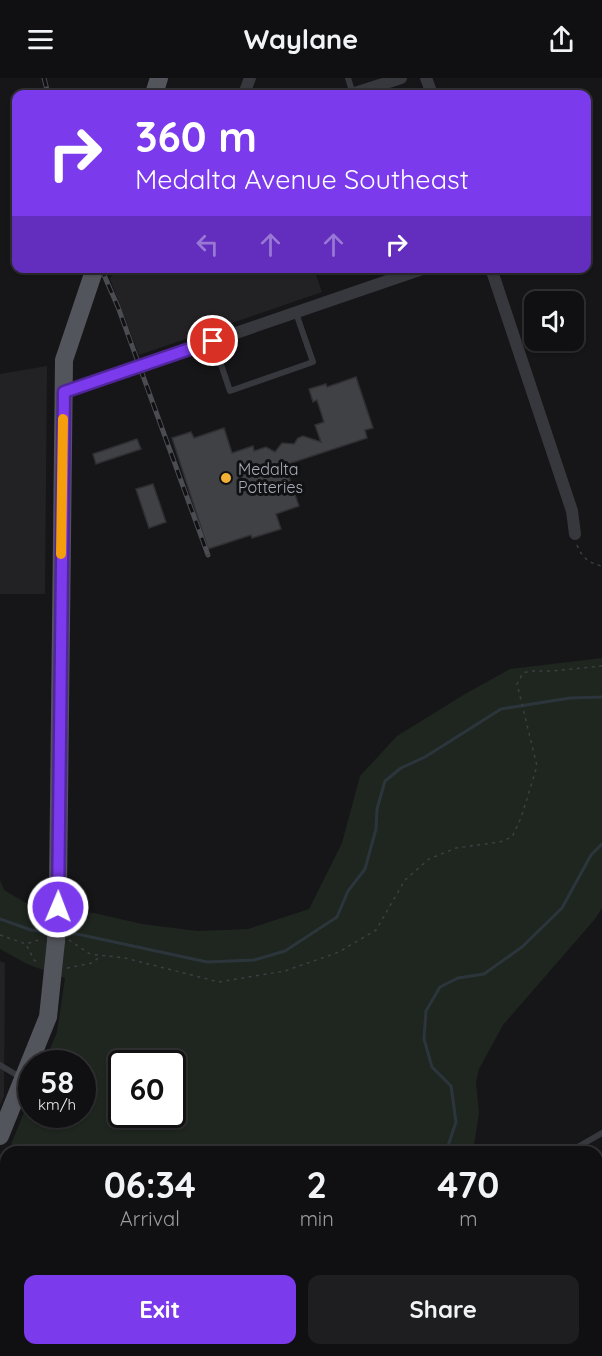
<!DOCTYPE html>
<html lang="en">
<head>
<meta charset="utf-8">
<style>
	:root { --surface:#101012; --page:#1e1e20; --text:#f1f3f6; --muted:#9c9d9f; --line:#303032; --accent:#7c3aed }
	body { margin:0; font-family:Quicksand,sans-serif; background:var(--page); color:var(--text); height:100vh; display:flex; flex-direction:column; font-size:22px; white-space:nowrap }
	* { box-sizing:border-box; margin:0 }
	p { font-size:20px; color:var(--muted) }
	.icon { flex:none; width:33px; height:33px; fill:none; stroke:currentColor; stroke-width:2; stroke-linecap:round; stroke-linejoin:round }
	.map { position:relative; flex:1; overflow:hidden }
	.drawer { position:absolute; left:0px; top:1068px; width:603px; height:210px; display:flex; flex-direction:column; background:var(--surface); border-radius:18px 18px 0 0; box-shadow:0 2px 4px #0004,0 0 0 2px var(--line) }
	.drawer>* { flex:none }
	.banner { position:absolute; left:12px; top:12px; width:579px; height:183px; border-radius:12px; box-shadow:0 2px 4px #0004,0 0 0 2px var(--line); background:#7c3aed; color:#fff; overflow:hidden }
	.tools { position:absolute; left:524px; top:213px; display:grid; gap:12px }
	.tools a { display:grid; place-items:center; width:60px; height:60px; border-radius:12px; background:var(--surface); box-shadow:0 2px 4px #0004,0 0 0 2px var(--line); font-size:30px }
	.speed { position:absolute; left:18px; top:972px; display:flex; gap:12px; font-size:30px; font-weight:700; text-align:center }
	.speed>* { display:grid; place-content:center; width:78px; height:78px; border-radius:50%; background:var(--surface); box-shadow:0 2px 4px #0004,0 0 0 2px var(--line); line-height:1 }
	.speed small { font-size:15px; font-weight:400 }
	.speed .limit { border:3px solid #111; border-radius:9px; background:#fff; color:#111 }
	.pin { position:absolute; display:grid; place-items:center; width:51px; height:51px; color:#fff; margin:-26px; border:3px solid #fff; border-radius:50%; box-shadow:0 2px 6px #0007 }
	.me { position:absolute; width:66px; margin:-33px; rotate:1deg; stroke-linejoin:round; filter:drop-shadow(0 0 4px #0008) }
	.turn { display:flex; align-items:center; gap:21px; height:126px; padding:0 24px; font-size:27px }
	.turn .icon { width:78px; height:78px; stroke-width:2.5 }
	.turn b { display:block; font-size:42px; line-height:51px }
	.lanes { display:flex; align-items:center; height:57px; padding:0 24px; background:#0003; justify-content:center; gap:30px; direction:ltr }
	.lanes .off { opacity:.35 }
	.eta { display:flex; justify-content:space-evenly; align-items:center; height:102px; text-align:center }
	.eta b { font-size:36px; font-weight:700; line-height:42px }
	.cta { display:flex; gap:12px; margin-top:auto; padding:12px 24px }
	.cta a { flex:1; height:69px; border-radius:12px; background:var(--accent); color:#fff; font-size:24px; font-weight:700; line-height:69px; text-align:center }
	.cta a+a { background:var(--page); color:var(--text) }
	header { display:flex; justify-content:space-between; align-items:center; height:78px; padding:0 24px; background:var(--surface); font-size:27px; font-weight:700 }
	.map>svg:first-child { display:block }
	.built { fill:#222225 }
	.green { fill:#1e261f; fill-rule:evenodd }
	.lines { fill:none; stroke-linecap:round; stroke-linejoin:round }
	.stream { stroke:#2c353c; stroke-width:3 }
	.building { fill:#404145; stroke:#303034; stroke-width:1.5 }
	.path { stroke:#3d3f44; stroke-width:1.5; stroke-dasharray:3 4.5; stroke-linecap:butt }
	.service { stroke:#37383d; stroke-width:6 }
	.minor { stroke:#37383d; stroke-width:12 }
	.primary { stroke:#53555c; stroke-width:18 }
	.rail-casing { stroke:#4a4c52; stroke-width:5 }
	.rail { stroke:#111113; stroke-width:3; stroke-dasharray:9; stroke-linecap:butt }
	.primary-bridge { stroke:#53555c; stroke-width:18 }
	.route-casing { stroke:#51269a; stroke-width:15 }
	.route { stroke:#7c3aed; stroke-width:10 }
	.slow { stroke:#f59e0b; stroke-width:10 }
	.poi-dot { fill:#f2b134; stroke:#111113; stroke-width:2 }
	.labels { text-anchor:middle; stroke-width:6; stroke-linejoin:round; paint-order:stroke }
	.poi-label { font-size:16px; fill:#a8adb8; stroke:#111113; text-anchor:start }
</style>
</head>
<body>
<header><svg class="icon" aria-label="menu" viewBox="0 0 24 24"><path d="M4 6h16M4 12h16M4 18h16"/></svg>Waylane<svg class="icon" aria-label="share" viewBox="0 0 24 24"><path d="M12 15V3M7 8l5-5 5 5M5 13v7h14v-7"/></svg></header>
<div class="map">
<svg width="602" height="1278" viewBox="0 0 602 1278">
	<rect width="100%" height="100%" fill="#161618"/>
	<path class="built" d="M114 191H314L322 214 139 277 110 201Z
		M47 288 45 516H0V296Z
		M0 883 5 885 4 1018 0 1028Z"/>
	<path class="green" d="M602 580V830L595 841 503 947 479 991 476 1004 479 1035 473 1074H8L31 1017 32 1036H82V986L44 985 57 954 65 900 27 886 0 871V802L4 812 33 829 94 835 142 846 198 853 248 851 309 831 342 765 360 698 397 658 465 616 510 591ZM122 986H172V1036H122Z
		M6 1079V1210L0 1209V1094Z"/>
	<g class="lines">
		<path class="stream" d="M0 841 31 852 50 854
			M63 855 77 856 207 884 254 882 285 873 337 839 348 813 365 791 376 751 377 731 385 703 401 690 425 679 501 631 570 620 602 619
			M443 1074 448 1068 456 1044 451 1008 432 989 424 961 426 933 440 909 458 900 484 896 522 869 562 830 591 777 602 766
			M176 1272 180 1278"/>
	</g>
	<path class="building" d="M356 299 373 350 365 352 367 360 285 387 299 428 276 436 281 451 252 460 251 457 208 471 172 360 191 354 194 360 224 350 232 375 253 368 254 373 266 369 275 374 282 365 294 366 298 360 303 358 321 364 315 347 324 344 317 322 313 324 309 311 326 306 327 309Z
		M137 361 141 371 96 386 93 376Z
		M153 406 166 444 149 450 136 411Z"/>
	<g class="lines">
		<path class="path" d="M577 467C582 480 589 485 602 488
			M0 857 26 866 42 861
			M69 862 90 876 125 880 219 904 285 893 339 874 376 852 405 802 429 781 456 770 500 764 512 759 521 740 537 688 517 606 523 595 530 593H552L602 588
			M27 868 34 882 39 885
			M67 890 92 885 101 878"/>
		<path class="service" d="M348 0 353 16
			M213 263 230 313 313 284 296 235
			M0 987 20 999
			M569 1074 602 1055
			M210 1278 219 1272"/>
		<path class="minor" d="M426 0 432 16
			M244 16 250 0
			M352 16 401 0
			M491 190 572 433 575 456
			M64 314 425 190"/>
		<path class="primary" d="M154 16 159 0
			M58 812 64 282 95 190
			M0 1058 48 939 56 863"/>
		<g class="rail-casing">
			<path id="rail" d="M44 0 48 16
				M101 190 118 229 208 477"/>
		</g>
		<use href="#rail" class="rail"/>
		<path class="primary-bridge" d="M56 863 58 812"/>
	</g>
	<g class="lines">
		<g class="route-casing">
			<path id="route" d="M58 829 64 314 213 263"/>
		</g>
		<use href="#route" class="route"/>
		<path class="slow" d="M61 476 63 341"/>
	</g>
	<circle class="poi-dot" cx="226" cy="400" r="6"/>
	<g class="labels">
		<g class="poi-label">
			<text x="238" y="397">Medalta<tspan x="238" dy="18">Potteries</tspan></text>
		</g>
	</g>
</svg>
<div class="tools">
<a><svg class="icon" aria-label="sound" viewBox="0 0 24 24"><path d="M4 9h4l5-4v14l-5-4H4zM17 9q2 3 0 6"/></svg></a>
</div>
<div class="speed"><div>58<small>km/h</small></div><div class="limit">60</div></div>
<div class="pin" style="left:213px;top:263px;background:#d93025"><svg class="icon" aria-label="arrive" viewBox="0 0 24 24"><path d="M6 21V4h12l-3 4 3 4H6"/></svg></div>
<svg class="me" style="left:58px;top:829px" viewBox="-20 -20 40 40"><circle r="17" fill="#7c3aed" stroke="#fff" stroke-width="3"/><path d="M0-11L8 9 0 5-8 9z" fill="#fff"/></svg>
<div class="banner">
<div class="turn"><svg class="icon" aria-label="right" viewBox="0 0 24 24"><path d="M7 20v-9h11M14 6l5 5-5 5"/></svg><div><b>360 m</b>Medalta Avenue Southeast</div></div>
<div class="lanes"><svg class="icon off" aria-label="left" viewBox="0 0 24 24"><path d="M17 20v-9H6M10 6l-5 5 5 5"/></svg><svg class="icon off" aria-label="ahead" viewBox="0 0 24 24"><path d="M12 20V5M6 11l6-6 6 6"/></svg><svg class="icon off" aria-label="ahead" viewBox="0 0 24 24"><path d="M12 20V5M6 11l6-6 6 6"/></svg><svg class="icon" aria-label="right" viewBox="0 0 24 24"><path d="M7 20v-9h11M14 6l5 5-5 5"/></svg></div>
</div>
<section class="drawer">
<div class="eta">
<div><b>06:34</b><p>Arrival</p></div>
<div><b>2</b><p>min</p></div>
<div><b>470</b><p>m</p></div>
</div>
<div class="cta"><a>Exit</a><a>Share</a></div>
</section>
</div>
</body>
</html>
